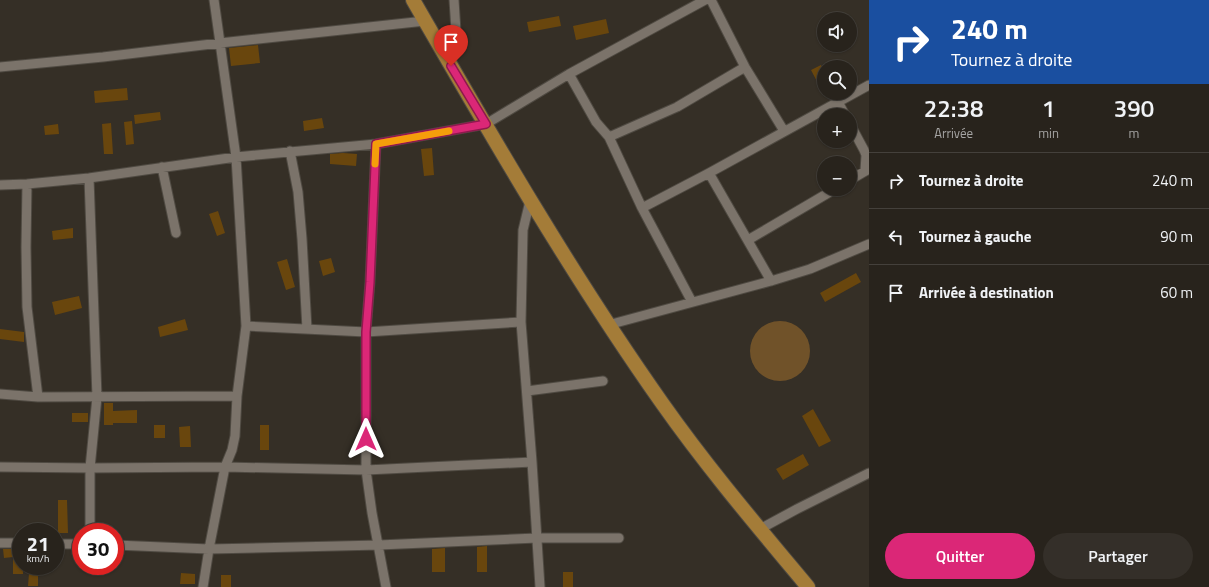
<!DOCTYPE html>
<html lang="fr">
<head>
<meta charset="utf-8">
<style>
	:root { --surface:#28231c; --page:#342f29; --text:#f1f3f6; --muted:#a5a4a3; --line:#44403b; --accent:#db2777 }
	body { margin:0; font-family:"Titillium Web",sans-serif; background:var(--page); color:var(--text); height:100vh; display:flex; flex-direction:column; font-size:15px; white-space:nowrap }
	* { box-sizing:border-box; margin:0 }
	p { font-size:13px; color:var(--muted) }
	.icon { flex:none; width:22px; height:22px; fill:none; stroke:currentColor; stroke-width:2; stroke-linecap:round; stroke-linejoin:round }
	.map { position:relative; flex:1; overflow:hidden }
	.sheet { display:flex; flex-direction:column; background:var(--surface); width:340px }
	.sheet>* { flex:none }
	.guide { background:#1a4fa0; color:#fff; overflow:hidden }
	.tools { position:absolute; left:817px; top:12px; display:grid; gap:8px }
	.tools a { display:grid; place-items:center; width:40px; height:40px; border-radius:50%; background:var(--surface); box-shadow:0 1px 3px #0004,0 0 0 1px var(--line); font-size:20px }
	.speed { position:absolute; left:12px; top:523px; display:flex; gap:8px; font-size:20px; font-weight:700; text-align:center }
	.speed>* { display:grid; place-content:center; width:52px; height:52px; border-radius:50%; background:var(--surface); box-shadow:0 1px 3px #0004,0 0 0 1px var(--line); line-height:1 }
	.speed small { font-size:10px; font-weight:400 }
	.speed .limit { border:6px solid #d22; background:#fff; color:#111 }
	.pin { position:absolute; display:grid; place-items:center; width:34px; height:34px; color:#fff; margin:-41px -17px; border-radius:50% 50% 50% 0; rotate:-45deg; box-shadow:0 0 4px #0007 }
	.pin .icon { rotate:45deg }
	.me { position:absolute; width:44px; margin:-22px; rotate:0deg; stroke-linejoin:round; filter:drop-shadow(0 0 3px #0008) }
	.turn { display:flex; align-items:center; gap:14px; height:84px; padding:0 16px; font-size:18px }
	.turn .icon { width:52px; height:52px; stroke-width:2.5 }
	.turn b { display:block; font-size:28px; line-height:34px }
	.eta { display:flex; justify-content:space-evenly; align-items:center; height:68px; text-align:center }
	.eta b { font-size:24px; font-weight:600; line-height:28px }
	.action { display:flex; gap:8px; margin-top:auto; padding:8px 16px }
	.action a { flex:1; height:46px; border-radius:24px; background:var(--accent); color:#fff; font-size:16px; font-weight:600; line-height:46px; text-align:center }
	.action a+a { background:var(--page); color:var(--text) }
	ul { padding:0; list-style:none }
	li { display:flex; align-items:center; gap:12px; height:56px; padding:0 16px; border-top:1px solid var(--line) }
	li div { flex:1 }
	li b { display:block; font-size:15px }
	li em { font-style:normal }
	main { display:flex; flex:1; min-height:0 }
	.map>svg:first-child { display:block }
	.green { fill:#705229 }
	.building { fill:#69460d }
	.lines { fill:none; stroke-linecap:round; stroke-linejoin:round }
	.minor-casing { stroke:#4f4a42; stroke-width:11 }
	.primary-casing { stroke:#4f4a42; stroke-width:16 }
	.minor { stroke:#7b736a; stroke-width:9 }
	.primary { stroke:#a47c38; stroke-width:14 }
	.route-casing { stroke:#8e194d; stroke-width:10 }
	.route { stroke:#db2777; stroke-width:7 }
	.slow { stroke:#f59e0b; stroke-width:7 }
</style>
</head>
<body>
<main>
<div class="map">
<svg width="869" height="587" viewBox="0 0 869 587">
	<rect width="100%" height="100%" fill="#352f26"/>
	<path class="green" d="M750 351a30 30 0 1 1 60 0a30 30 0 1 1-60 0Z"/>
	<path class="building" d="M559 16 561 26 529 32 527 22Z
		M606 19 609 33 576 40 573 26Z
		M258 45 260 63 231 66 229 48Z
		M821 65 824 71V95L811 70Z
		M127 88 128 100 95 103 94 91Z
		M160 112 161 120 135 124 134 115Z
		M322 118 324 128 304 131 303 121Z
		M132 121 134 144 126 145 124 122Z
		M111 123 113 154H104L102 124Z
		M58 124 59 134 45 135 44 126Z
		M432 148 434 175 424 176 421 149Z
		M343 153 357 154 356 166 330 164V154Z
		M218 211 225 233 217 236 209 214Z
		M73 228V238L53 240 52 231Z
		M331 258 335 272 323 276 319 261Z
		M287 259 295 287 286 290 277 262Z
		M856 273 861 282 825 302 820 293Z
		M79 296 82 308 55 315 52 302Z
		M185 319 188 330 160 337 158 327Z
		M0 329 24 332V342L0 339Z
		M104 403H113V411L137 410V423H113V425H104Z
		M813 409 831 441 819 447 802 416Z
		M72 413H88V422H72Z
		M154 425H165V438H154Z
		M260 425H269V450H260Z
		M190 426 191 447H180L179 427Z
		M803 454 809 465 783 480 776 469Z
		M58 500H67L68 533H58Z
		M487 546V572H477V547Z
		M445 548V572H432V549Z
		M3 549H21V566H23V574H13V557L4 558Z
		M563 572H573V587H563Z
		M29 573 38 574V586H28Z
		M181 573 195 574V584H180Z
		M221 575H231V587H221Z"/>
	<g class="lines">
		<g class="minor-casing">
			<path id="minor" d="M711 0 745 67 784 131
				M451 65 456 31 454 0
				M0 67 103 57 220 43 425 21
				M569 74 596 122 609 137 642 208 692 302
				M838 102 845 115
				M850 124 864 150 866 155 865 171
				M609 137 677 107 745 67
				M376 144 370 282 366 332V470L372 513 386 587
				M290 151 298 192 302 239 307 329
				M162 167 176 233
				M709 173 771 281
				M89 178 97 397 90 468V532
				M850 180 869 169
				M27 184 26 247 27 307 38 397
				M0 185 27 184 89 178 236 157 376 144 486 124 569 74 705 0
				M530 201 523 230 521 322 532 462 540 587
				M642 208 709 173 869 85
				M748 240 835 189
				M608 325 771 281 810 269 869 244
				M246 326 366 332 521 322
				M527 391 603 381
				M0 394 38 397 237 396
				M0 467 90 468 225 467 366 470 532 462
				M760 529 797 509 869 473
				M0 543H21
				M55 544H81
				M115 545 209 549 379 545 537 538H619
				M203 587 209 549 225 467 232 450 235 436 237 396 246 326 236 157 214 0"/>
		</g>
		<g class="primary-casing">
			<path id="primary" d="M413 0C492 137 571 274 662 403 707 467 758 527 808 587"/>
		</g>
		<use href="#minor" class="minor"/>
		<use href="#primary" class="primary"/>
	</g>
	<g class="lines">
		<g class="route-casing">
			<path id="route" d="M366 439V332L370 282 376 144 486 124 451 66"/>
		</g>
		<use href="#route" class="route"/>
		<path class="slow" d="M375 164 376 144 449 131"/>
	</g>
</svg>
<div class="tools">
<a><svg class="icon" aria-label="sound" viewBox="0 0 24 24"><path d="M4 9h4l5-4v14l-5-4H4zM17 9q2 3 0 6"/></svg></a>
<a><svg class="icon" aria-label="search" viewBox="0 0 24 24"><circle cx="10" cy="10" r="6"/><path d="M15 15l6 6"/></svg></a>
<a>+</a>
<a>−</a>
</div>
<div class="speed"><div>21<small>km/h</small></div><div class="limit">30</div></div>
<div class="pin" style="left:451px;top:66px;background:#d93025"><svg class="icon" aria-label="arrive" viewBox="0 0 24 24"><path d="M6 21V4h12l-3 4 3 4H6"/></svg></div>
<svg class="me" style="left:366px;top:439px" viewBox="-20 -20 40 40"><path d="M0-17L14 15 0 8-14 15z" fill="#db2777" stroke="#fff" stroke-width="4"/></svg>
</div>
<section class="sheet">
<div class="guide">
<div class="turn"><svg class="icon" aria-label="right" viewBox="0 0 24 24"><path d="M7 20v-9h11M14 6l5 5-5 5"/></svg><div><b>240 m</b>Tournez à droite</div></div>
</div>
<div class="eta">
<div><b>22:38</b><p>Arrivée</p></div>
<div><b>1</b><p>min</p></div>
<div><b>390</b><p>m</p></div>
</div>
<ul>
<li><svg class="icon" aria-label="right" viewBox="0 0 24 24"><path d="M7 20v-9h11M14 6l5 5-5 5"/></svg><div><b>Tournez à droite</b></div><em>240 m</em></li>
<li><svg class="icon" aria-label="left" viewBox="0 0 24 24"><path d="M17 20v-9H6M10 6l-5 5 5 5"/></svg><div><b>Tournez à gauche</b></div><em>90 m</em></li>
<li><svg class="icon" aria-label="arrive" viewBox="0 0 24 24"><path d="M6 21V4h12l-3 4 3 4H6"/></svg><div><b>Arrivée à destination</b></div><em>60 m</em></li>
</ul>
<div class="action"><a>Quitter</a><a>Partager</a></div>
</section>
</main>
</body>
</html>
